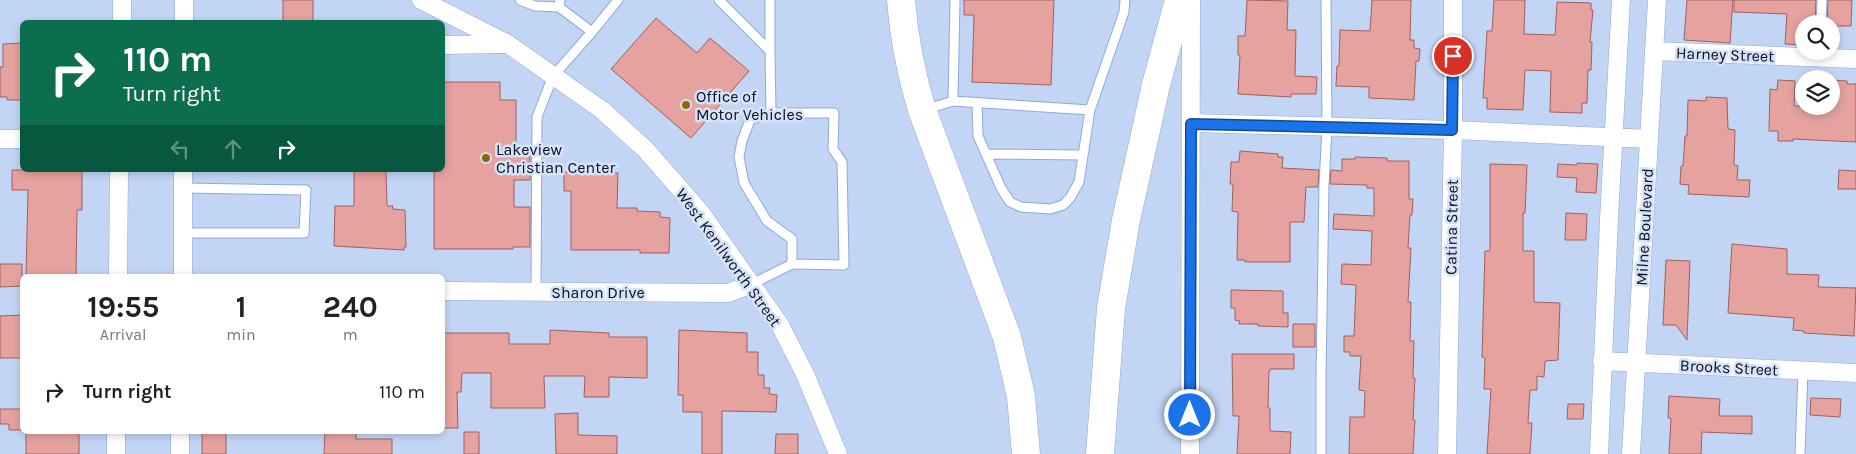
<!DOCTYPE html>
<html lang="en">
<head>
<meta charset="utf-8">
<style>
	:root { --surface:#fff; --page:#f2f2f2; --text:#202124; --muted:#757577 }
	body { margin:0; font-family:Karla,sans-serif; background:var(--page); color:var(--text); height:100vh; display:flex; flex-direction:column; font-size:19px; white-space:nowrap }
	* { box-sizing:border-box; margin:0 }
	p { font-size:16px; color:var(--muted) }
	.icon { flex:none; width:28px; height:28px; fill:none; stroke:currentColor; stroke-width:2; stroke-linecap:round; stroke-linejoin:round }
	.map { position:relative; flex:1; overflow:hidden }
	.drawer { position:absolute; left:20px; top:274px; width:425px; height:160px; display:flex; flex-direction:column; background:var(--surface); border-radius:8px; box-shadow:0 2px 8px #0003 }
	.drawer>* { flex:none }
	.banner { position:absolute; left:20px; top:20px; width:425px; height:152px; border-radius:8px; box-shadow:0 2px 8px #0003; background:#0b6e4f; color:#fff; overflow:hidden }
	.buttons { position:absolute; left:1795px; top:15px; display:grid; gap:10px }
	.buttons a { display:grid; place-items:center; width:45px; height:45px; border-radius:50%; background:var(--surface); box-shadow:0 2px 8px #0003; font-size:25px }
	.pin { position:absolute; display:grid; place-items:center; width:42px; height:42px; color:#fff; margin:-21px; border:2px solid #fff; border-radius:50%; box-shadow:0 1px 5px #0007 }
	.me { position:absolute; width:55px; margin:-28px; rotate:0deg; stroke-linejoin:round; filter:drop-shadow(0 0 4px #0008) }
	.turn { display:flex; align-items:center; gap:18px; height:105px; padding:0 20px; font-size:22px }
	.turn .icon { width:65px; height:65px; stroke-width:2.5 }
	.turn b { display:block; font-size:35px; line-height:42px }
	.lanes { display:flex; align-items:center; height:48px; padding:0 20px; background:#0003; justify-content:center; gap:25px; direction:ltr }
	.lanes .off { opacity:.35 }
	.eta { display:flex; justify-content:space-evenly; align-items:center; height:85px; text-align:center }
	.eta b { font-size:30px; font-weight:700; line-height:35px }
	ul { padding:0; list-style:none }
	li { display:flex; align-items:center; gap:15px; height:65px; padding:0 20px }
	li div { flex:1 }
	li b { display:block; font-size:19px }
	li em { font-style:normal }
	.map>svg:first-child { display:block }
	.building { fill:#e5a29f; stroke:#9e615e }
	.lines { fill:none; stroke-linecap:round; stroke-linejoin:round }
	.lane-casing { stroke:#8da9db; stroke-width:11 }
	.street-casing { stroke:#8da9db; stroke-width:19 }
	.highway-casing { stroke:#8da9db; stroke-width:29 }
	.lane { stroke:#fff; stroke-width:9 }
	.street { stroke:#fff; stroke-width:18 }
	.highway { stroke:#fff; stroke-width:28 }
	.route-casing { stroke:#114b97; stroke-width:12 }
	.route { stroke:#1a73e8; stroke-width:9 }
	.poi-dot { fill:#8d670a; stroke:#d6e2f7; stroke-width:2 }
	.labels { text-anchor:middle; stroke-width:5; stroke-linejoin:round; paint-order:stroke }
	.street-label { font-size:16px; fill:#071022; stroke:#d6e2f7 }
	.poi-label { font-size:16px; fill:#071022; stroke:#d6e2f7; text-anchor:start }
</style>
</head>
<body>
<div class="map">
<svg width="1856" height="454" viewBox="0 0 1856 454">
	<rect width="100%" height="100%" fill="#c3d5f5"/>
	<path class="building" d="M283 0H313V22H283Z
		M964 0H1054L1051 85 972 82 974 15H964Z
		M1247 0 1288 1 1287 30H1296L1295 76 1317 77 1316 94H1291V97L1238 94 1240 55H1238V36H1245Z
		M1372 0H1411L1410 40H1414V48L1420 49 1419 61H1416L1414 100 1369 98V87L1336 86 1337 66H1339L1340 30 1370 31Z
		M1494 0H1525L1524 34 1555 35 1557 2 1591 3V10H1593L1590 42H1592L1591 70H1588L1587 103H1582V113L1550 112 1551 71 1525 70 1523 110 1487 109V98H1483L1487 31H1492Z
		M1687 0H1733L1730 43 1684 40Z
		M1734 0H1816L1815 24H1804V45L1785 44 1787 14 1734 12Z
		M1828 0H1852L1851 26H1832V24H1827Z
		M656 18 697 53 710 38 749 71 691 138 611 69Z
		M22 43V100H7V97H0V67H3V44Z
		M1778 80 1795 81 1794 106H1831V80L1847 81V84H1856V142L1793 139V141H1778V131H1769L1770 89 1777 90Z
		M442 82H500V100H516V147L530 146V180H514V207H530V247H513V249H434V170H442Z
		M1706 97 1727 98 1728 129 1735 130 1734 165 1738 166 1737 180H1750L1749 197 1688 194 1689 185 1680 184 1681 166H1683L1685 136H1687L1688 100 1706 101Z
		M1240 151 1278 154V157H1283L1282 168 1319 170 1318 187H1306L1304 222H1290V262H1245V260H1237L1238 212 1232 211 1233 184H1230L1231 162H1239Z
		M1355 157 1387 158V161H1409V199H1413L1412 215H1410L1408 248H1411L1408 302H1411L1410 341H1414L1413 378H1415L1413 420H1415L1413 454H1349L1350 417H1364L1365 391 1359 390 1361 356H1350V352H1344V336H1354L1356 285 1341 284 1342 264 1371 265 1372 231 1333 229 1334 214 1374 216V188H1367V185L1330 184 1331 170 1342 171V159H1355Z
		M1577 163 1598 164 1596 193 1576 192 1577 178 1557 177 1558 164 1577 165Z
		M1490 164 1527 165 1525 213H1523V251H1534V302L1560 303 1558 360 1545 361 1544 377 1537 376V390H1530L1528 423H1532L1530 454H1487L1491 389H1484L1485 358 1482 357 1485 251H1490Z
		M12 170H82V210H77L76 276H26L28 190H12Z
		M1839 170 1856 171V189H1838Z
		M354 171H386L387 206H393L392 209 405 210 406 247H404V250L334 246 335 206H354Z
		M579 171V173H618L617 208H637V211L660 212V217L670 218 669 253H640V250H571V191H564V172Z
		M1566 213 1587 214 1586 240H1565Z
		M1732 244 1787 249V274L1819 275 1818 287 1856 288 1854 336 1804 333V331L1793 330 1794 318 1728 313Z
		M1666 260 1690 261 1687 340 1676 325H1663Z
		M0 264H22V286L0 287Z
		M1231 290 1283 291V313H1288V327L1258 326V324H1239L1240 321 1235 320V308H1231Z
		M22 315V358H0V316Z
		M1293 324H1315V347H1293Z
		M550 330 609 333V337H647V378L609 377V397H584L585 376H544L545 408H491V373H462L461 392H457L458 428H442V333H509V344H550Z
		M679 330 747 333V352H758V375H764V388H770L769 394 777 395 776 412 722 411V454H702V412H683V395H678Z
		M1232 354H1294V369H1270V371H1269L1268 408H1270V431L1291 432 1290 454H1237L1239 416H1233Z
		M1669 396 1720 399 1719 416H1752V434L1702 432 1701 454H1669L1671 418H1668Z
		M1811 398 1841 399 1840 417 1810 415Z
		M1568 404H1584L1583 419H1567Z
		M0 409H22V430H9V424H0Z
		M578 413V435L617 436V454H556L555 414Z
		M26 431H79V454H26Z
		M202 431H226V454H202Z
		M325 431H356V439H392V454H324Z
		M464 432H479V454H464Z
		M776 434H798V454H775Z"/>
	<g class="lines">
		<g class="lane-casing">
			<path id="lane" d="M520 0 535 6 559 7
				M719 0 770 51 771 113 750 120 742 141 739 157 744 183 767 221 792 239V264L752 284
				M770 0V51
				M1821 24 1822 0
				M592 32 618 0
				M953 101 955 0
				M977 103 978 136 1001 188 1010 202 1021 207 1050 209 1063 205 1070 198 1079 182 1090 110
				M924 110 953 101 1090 110 1124 12 1125 0
				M771 113H834L833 149 842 162 844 265 792 264
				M986 154 1083 155
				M183 233H304L306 190 183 188
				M536 292 537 117 553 76 592 32 559 7 560 0
				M1321 454V378L1324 185 1327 127 1326 0
				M1800 454 1803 371"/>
		</g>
		<g class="street-casing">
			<path id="street" d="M184 0V22
				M421 0 508 44 602 110 646 150 701 213 780 325 805 374 838 454
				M122 22V0
				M442 45 505 44
				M1654 51 1856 59
				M1191 123 1453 130 1649 139
				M0 139H22
				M118 276 119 170
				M183 276V170
				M442 291 728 293 752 284
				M1602 361 1856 373
				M116 454V431
				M180 454V431
				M1190 454 1191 0
				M1447 454 1453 130V0
				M1599 454 1609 219 1621 0
				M1631 454 1657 0"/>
		</g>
		<g class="highway-casing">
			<path id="highway" d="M901 0C904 38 911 74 922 110L1007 337 1021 396 1026 454
				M1100 454 1111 308 1126 220 1156 85 1179 0"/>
		</g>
		<use href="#lane" class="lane"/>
		<use href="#street" class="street"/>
		<use href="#highway" class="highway"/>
	</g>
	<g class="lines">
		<g class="route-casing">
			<path id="route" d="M1190 415 1191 124 1452 130 1453 56"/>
		</g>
		<use href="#route" class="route"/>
	</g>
	<g class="poi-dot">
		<circle cx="686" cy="105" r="5"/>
		<circle cx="486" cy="158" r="5"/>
	</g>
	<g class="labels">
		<g class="street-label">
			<text transform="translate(1725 54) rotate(2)" y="6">Harney Street</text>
			<text transform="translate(1451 227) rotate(-89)" y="6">Catina Street</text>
			<text transform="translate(1644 227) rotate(-87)" y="6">Milne Boulevard</text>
			<text transform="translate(729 257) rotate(54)" y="6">West Kenilworth Street</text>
			<text x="598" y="298">Sharon Drive</text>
			<text transform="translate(1729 367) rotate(3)" y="6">Brooks Street</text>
		</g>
		<g class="poi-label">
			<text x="696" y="102">Office of<tspan x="696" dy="18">Motor Vehicles</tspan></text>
			<text x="496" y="155">Lakeview<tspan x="496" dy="18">Christian Center</tspan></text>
		</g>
	</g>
</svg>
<div class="buttons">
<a><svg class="icon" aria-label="search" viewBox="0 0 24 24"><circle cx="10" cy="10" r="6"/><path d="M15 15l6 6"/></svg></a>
<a><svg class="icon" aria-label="layers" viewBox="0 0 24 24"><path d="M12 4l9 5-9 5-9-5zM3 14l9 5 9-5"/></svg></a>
</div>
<div class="pin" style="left:1453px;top:56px;background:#d93025"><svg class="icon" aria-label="arrive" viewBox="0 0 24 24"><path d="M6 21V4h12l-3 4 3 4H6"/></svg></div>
<svg class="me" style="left:1190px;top:415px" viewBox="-20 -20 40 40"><circle r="17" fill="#1a73e8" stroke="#fff" stroke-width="3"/><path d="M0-11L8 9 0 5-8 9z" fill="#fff"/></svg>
<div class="banner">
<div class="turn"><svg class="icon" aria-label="right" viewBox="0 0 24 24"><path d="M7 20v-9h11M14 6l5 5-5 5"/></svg><div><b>110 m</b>Turn right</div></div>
<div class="lanes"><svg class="icon off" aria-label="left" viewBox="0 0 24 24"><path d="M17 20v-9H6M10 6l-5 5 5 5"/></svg><svg class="icon off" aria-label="ahead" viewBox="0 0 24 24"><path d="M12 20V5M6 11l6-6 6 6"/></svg><svg class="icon" aria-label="right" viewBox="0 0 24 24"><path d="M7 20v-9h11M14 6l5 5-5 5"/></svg></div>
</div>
<section class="drawer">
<div class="eta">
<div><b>19:55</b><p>Arrival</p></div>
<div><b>1</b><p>min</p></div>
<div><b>240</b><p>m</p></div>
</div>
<ul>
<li><svg class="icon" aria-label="right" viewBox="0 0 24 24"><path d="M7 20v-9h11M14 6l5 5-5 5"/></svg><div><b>Turn right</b></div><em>110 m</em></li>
</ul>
</section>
</div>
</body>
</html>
